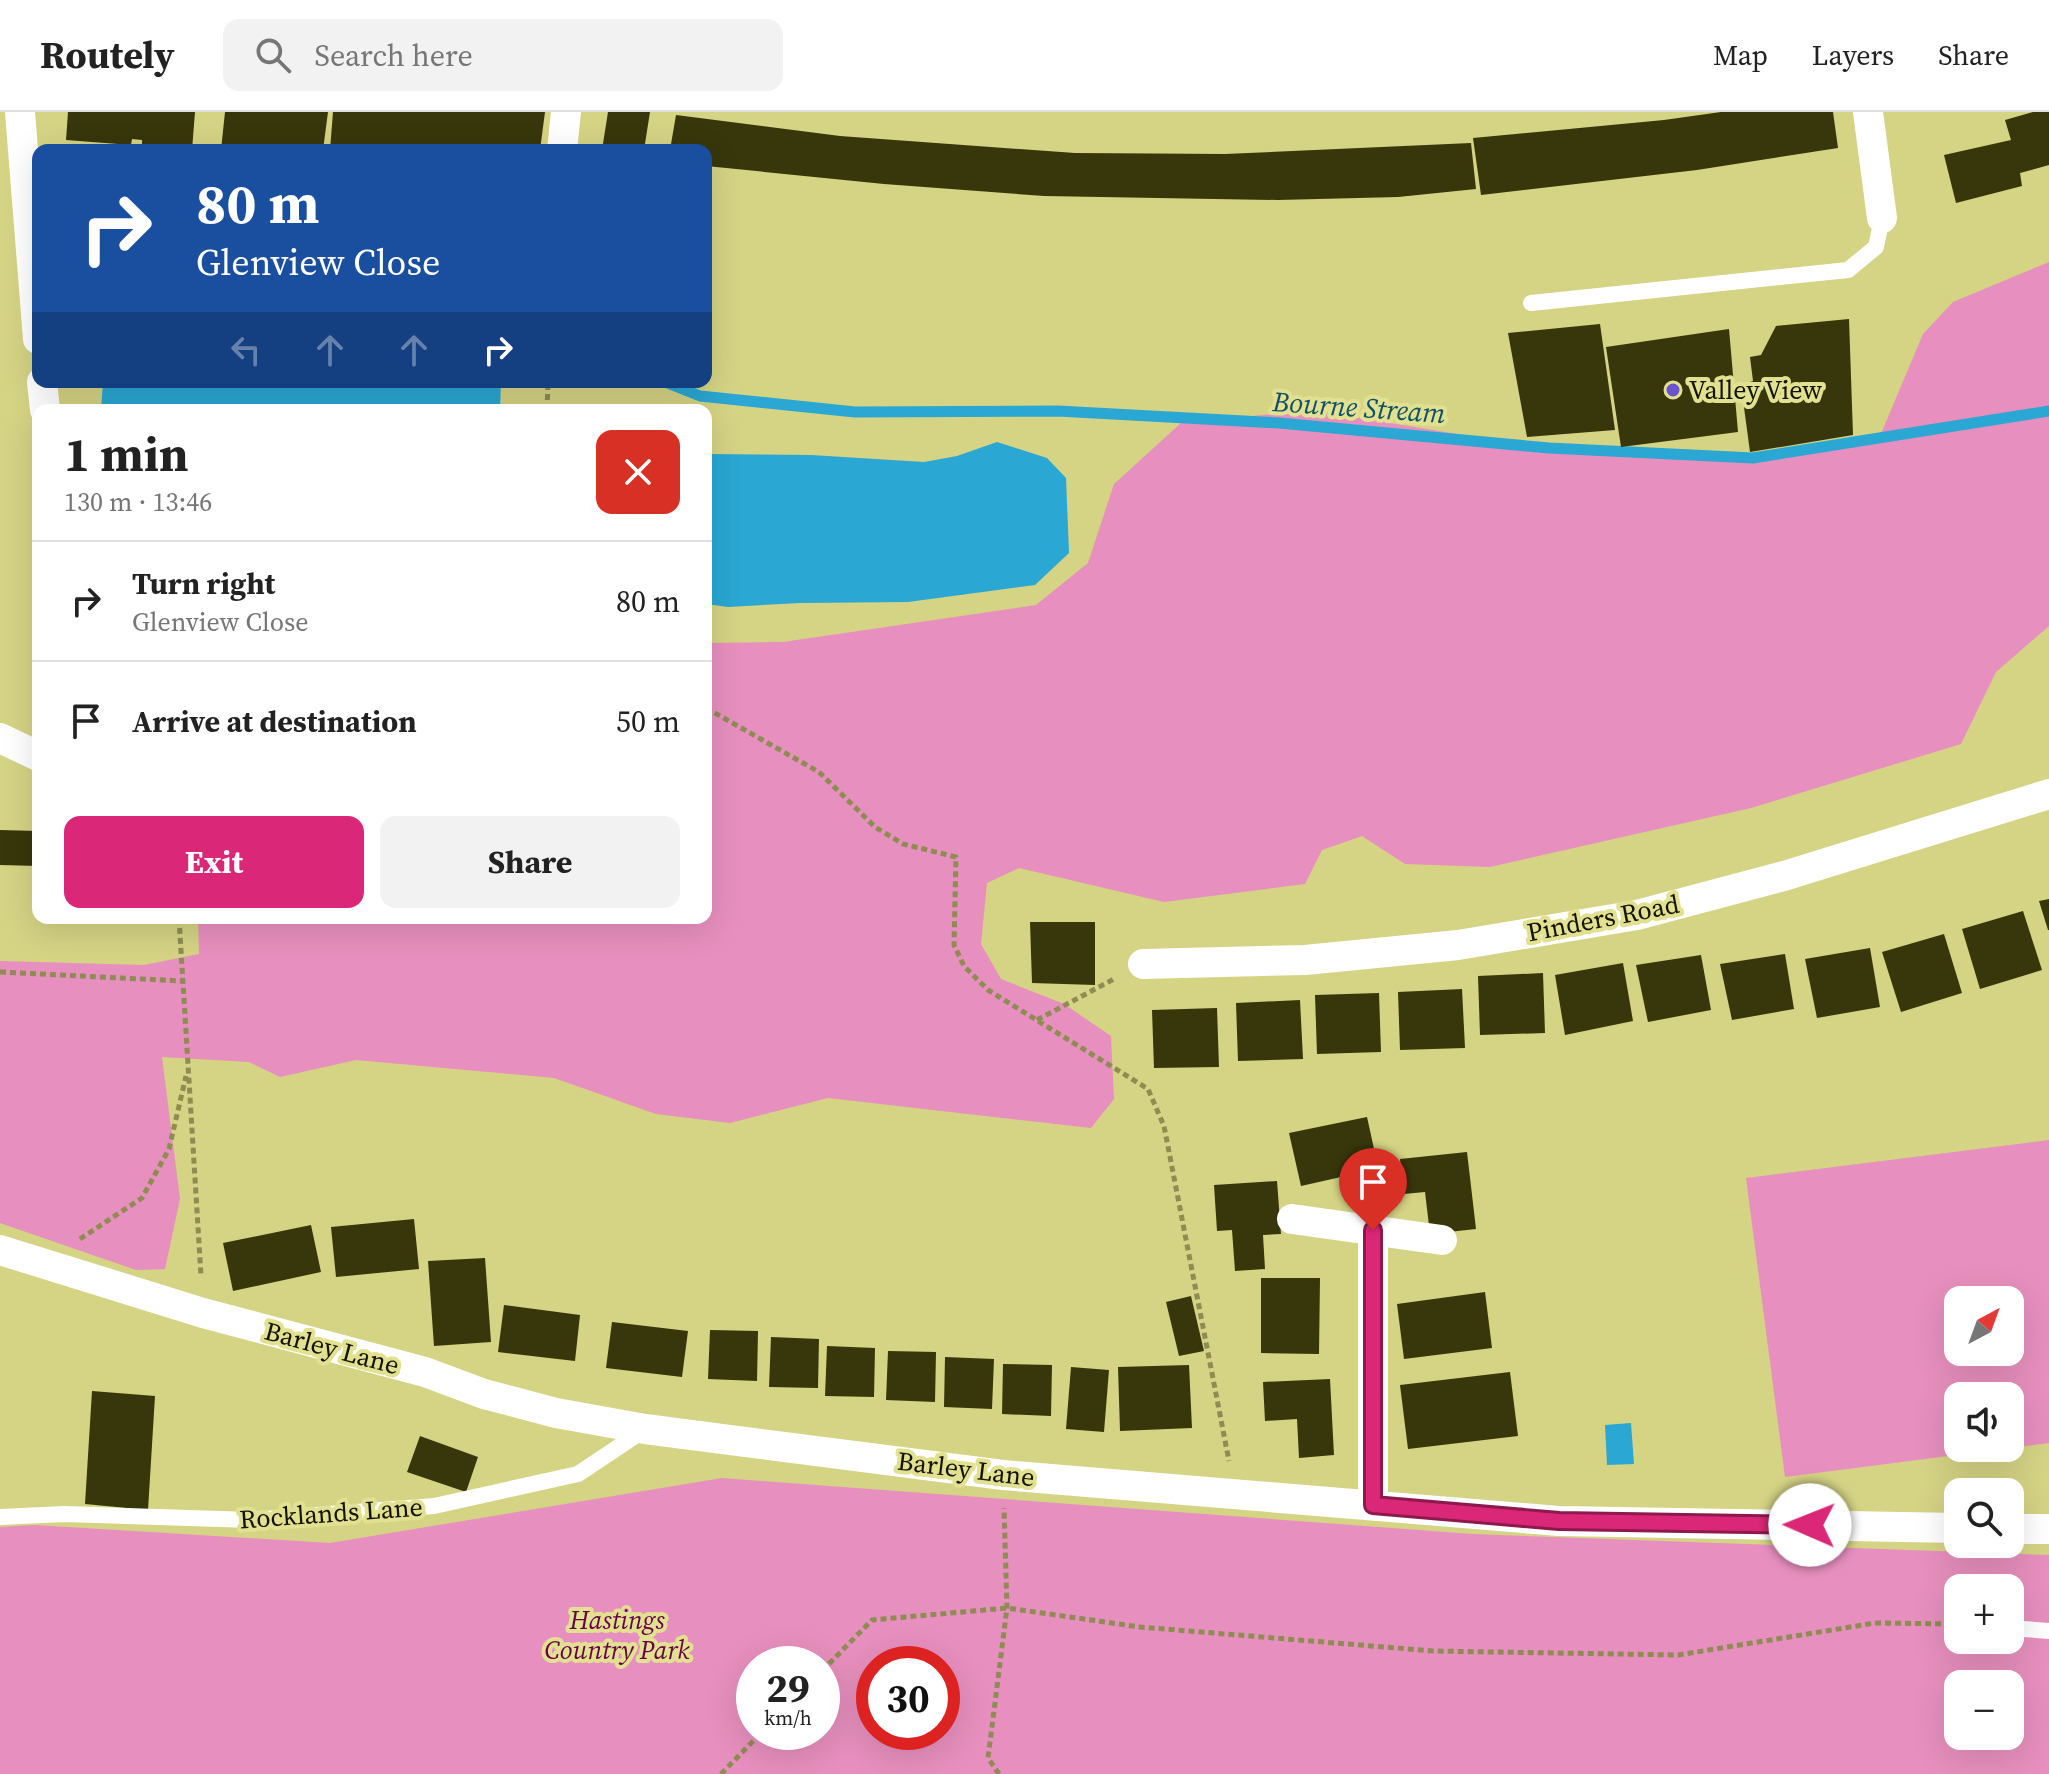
<!DOCTYPE html>
<html lang="en">
<head>
<meta charset="utf-8">
<style>
	:root { --surface:#fff; --page:#f2f2f2; --text:#222; --muted:#767676; --line:#e0e0e0; --accent:#db2777 }
	body { margin:0; font-family:"Source Serif 4",serif; background:var(--page); color:var(--text); height:100vh; display:flex; flex-direction:column; font-size:30px; white-space:nowrap }
	* { box-sizing:border-box; margin:0 }
	p { font-size:26px; color:var(--muted) }
	.icon { flex:none; width:44px; height:44px; fill:none; stroke:currentColor; stroke-width:2; stroke-linecap:round; stroke-linejoin:round }
	.map { position:relative; flex:1; overflow:hidden }
	.details { position:absolute; left:32px; top:292px; width:680px; height:520px; display:flex; flex-direction:column; background:var(--surface); border-radius:16px; box-shadow:0 8px 32px #0002 }
	.details>* { flex:none }
	.hud { position:absolute; left:32px; top:32px; width:680px; height:244px; border-radius:16px; box-shadow:0 8px 32px #0002; background:#1a4fa0; color:#fff; overflow:hidden }
	.needle { width:52px; rotate:41deg }
	.fabs { position:absolute; left:1944px; top:1174px; display:grid; gap:16px }
	.fabs a { display:grid; place-items:center; width:80px; height:80px; border-radius:16px; background:var(--surface); box-shadow:0 8px 32px #0002; font-size:40px }
	.speed { position:absolute; left:736px; top:1534px; display:flex; gap:16px; font-size:40px; font-weight:700; text-align:center }
	.speed>* { display:grid; place-content:center; width:104px; height:104px; border-radius:50%; background:var(--surface); box-shadow:0 8px 32px #0002; line-height:1 }
	.speed small { font-size:20px; font-weight:400 }
	.speed .limit { border:12px solid #d22; background:#fff; color:#111 }
	.pin { position:absolute; display:grid; place-items:center; width:68px; height:68px; color:#fff; margin:-82px -34px; border-radius:50% 50% 50% 0; rotate:-45deg; box-shadow:0 0 8px #0007 }
	.pin .icon { rotate:45deg }
	.me { position:absolute; width:88px; margin:-44px; rotate:271deg; stroke-linejoin:round; filter:drop-shadow(0 0 6px #0008) }
	.turn { display:flex; align-items:center; gap:28px; height:168px; padding:0 32px; font-size:36px }
	.turn .icon { width:104px; height:104px; stroke-width:2.5 }
	.turn b { display:block; font-size:56px; line-height:68px }
	.lanes { display:flex; align-items:center; height:76px; padding:0 32px; background:#0003; justify-content:center; gap:40px; direction:ltr }
	.lanes .off { opacity:.35 }
	.round { display:grid; place-items:center; flex:none; width:84px; height:84px; border-radius:16px; background:var(--page) }
	.headline { display:flex; align-items:center; justify-content:space-between; height:136px; padding:0 32px }
	h1 { font-size:48px; font-weight:700; line-height:60px }
	.button { display:flex; gap:16px; margin-top:auto; padding:16px 32px }
	.button a { flex:1; height:92px; border-radius:16px; background:var(--accent); color:#fff; font-size:32px; font-weight:700; line-height:92px; text-align:center }
	.button a+a { background:var(--page); color:var(--text) }
	ul { padding:0; list-style:none }
	li { display:flex; align-items:center; gap:24px; height:120px; padding:0 32px; border-top:2px solid var(--line) }
	li div { flex:1 }
	li b { display:block; font-size:30px }
	li em { font-style:normal }
	header { display:flex; align-items:center; gap:48px; box-sizing:border-box; height:112px; padding:0 40px; background:var(--surface); border-bottom:2px solid var(--line) }
	header strong { font-size:38px }
	nav { display:flex; gap:44px; margin-inline-start:auto; font-size:28px }
	.search { width:560px; height:72px; background:var(--page); display:flex; align-items:center; gap:20px; box-sizing:border-box; padding:0 28px; border-radius:16px; color:var(--muted); font-size:30px }
	.map>svg:first-child { display:block }
	.green { fill:#e78fbe; fill-rule:evenodd }
	.water { fill:#2aa7d2 }
	.lines { fill:none; stroke-linecap:round; stroke-linejoin:round }
	.stream { stroke:#2aa7d2; stroke-width:11 }
	.building { fill:#38360b }
	.path { stroke:#8e8c53; stroke-width:5; stroke-dasharray:6 4; stroke-linecap:butt }
	.lane { stroke:#fff; stroke-width:16 }
	.street { stroke:#fff; stroke-width:30 }
	.route-casing { stroke:#8e194d; stroke-width:20 }
	.route { stroke:#db2777; stroke-width:14 }
	.poi-dot { fill:#6a54ce; stroke:#e2e091; stroke-width:3 }
	.labels { text-anchor:middle; stroke-width:8; stroke-linejoin:round; paint-order:stroke }
	.poi-label { font-size:26px; fill:#141300; stroke:#e2e091; text-anchor:start }
	.street-label { font-size:26px; fill:#141300; stroke:#e2e091 }
	.park-label { font-size:26px; font-style:italic; fill:#690047; stroke:#e2e091 }
	.water-label { font-size:28px; font-style:italic; fill:#0d5067; stroke:#e2e091 }
</style>
</head>
<body>
<header>
<strong>Routely</strong>
<div class="search"><svg class="icon" aria-label="search" viewBox="0 0 24 24"><circle cx="10" cy="10" r="6"/><path d="M15 15l6 6"/></svg>Search here</div>
<nav><a>Map</a><a>Layers</a><a>Share</a></nav>
</header>
<div class="map">
<svg width="2049" height="1662" viewBox="0 0 2049 1662">
	<rect width="100%" height="100%" fill="#d5d384"/>
	<path class="green" d="M2049 150V514L1996 560 1961 632 1751 696 1490 755 1405 752 1362 724 1322 738 1305 772 1164 790 1019 756 987 771 981 832 1001 867 1064 892 1111 924 1114 987 1091 1016 828 986 730 1011 656 1002 554 966 356 948 280 965 249 950 162 945 180 1087 165 1157 136 1158 0 1111V849L144 853 199 842 198 806H706V531L783 530 1036 493 1088 451 1114 372 1181 311 1311 298 1543 336 1773 347 1880 324 1923 222 1953 190Z
		M2049 1028V1331L1785 1365 1746 1066ZM1958 1188H2010V1240H1958ZM1958 1284H2010V1336H1958Z
		M722 1366 1472 1422 2049 1443V1662H0V1415L35 1413 330 1431ZM1958 1476H2010V1528H1958ZM754 1552H822V1620H754ZM874 1552H942V1620H874ZM1958 1572H2010V1624H1958Z"/>
	<path class="water" d="M103 270H501L500 298H101Z
		M997 330 1047 346 1066 366 1069 441 1035 473 908 490 800 491 728 495 706 492V342L811 343 924 350 957 344Z
		M1631 1311 1634 1352 1607 1353 1605 1313Z"/>
	<g class="lines">
		<path class="stream" d="M665 270 700 284 855 300 1058 299 1279 311 1549 336 1753 346 2049 299"/>
	</g>
	<path class="building" d="M68 0H195L192 38H142V28L132 27 131 33 66 28Z
		M225 0H328L323 38H221Z
		M333 0H545L540 38H330Z
		M608 0H650L644 38H602Z
		M1721 0H1833L1838 36 1697 58 1481 83 1473 26 1664 8Z
		M2033 0H2049V53L2020 61 2022 74 1956 91 1944 43 2011 28 2005 8Z
		M676 3 840 24 1075 41 1225 42 1471 31 1476 77 1398 85 1278 88 1044 84 884 72 706 54V38H670Z
		M1849 207 1853 323 1750 340 1741 273 1753 269 1750 245 1761 243 1776 214Z
		M1600 212 1615 318 1527 325 1508 221Z
		M1729 217 1738 320 1621 335 1606 235Z
		M0 718 38 719V754L0 753Z
		M2049 787V818H2048L2039 789Z
		M2023 799 2042 858 1980 877 1962 817Z
		M1030 810H1095V873L1032 871Z
		M1944 822 1962 881 1901 900 1882 840Z
		M1870 836 1880 895 1817 906 1805 847Z
		M1785 842 1794 897 1732 908 1720 852Z
		M1701 843 1711 898 1648 910 1636 853Z
		M1623 851 1633 909 1565 923 1555 863Z
		M1543 861 1545 921 1480 923 1478 864Z
		M1462 877 1465 936 1400 938 1398 880Z
		M1379 881 1381 940 1317 942 1315 883Z
		M1300 888 1303 947 1238 949 1236 891Z
		M1217 896 1219 955 1154 956 1152 898Z
		M1367 1005 1382 1073 1344 1081 1341 1065 1301 1074 1289 1021Z
		M1467 1040 1476 1117 1430 1122 1425 1080 1404 1082 1400 1047Z
		M1277 1069 1281 1122 1263 1123 1265 1157 1235 1159 1232 1118 1217 1119 1214 1073Z
		M414 1107 419 1157 336 1165 331 1115Z
		M311 1113 321 1160 233 1179 223 1131Z
		M485 1146 491 1230 434 1234 428 1149Z
		M1261 1166H1320L1319 1242 1261 1241Z
		M1485 1180 1492 1236 1404 1247 1397 1192Z
		M1191 1184 1204 1239 1179 1244 1166 1190Z
		M504 1193 580 1203 575 1249 498 1240Z
		M612 1210 688 1219 682 1265 606 1256Z
		M710 1218 758 1219 757 1269 708 1267Z
		M771 1225 819 1227 818 1276 769 1275Z
		M827 1234 875 1236 874 1285 825 1284Z
		M888 1239 936 1240 935 1290 886 1288Z
		M945 1245 994 1247 992 1297 944 1295Z
		M1003 1252 1052 1253 1051 1304 1002 1302Z
		M1189 1253 1192 1316 1120 1319 1118 1255Z
		M1071 1255 1109 1258 1104 1320 1066 1317Z
		M1510 1260 1518 1324 1408 1337 1400 1273Z
		M1330 1267 1334 1343 1299 1346 1297 1307 1265 1309 1263 1270Z
		M92 1279 155 1284 148 1398 85 1392Z
		M420 1324 478 1345 466 1380 407 1360Z"/>
	<g class="lines">
		<path class="path" d="M547 298 548 270
			M706 596 819 660 875 715 903 732 956 745 954 833 964 854 988 878 1148 977 1164 1014 1229 1349
			M179 806 201 1164
			M0 860 183 869
			M1037 908 1114 867
			M80 1127 142 1086 169 1037 186 964
			M822 1559 872 1508 1007 1496 1140 1515 1433 1539 1678 1543 1875 1511 1958 1512
			M721 1662 762 1620
			M999 1662 988 1646 1007 1496 1004 1396"/>
		<path class="lane" d="M1531 191 1848 158 1876 135 1882 106
			M0 1405 64 1402 251 1408 434 1394 578 1362 644 1318
			M2010 1516 2049 1519"/>
		<path class="street" d="M20 0 38 227
			M1868 0 1882 106
			M562 38 566 0
			M42 270 45 298
			M0 626 38 644
			M1143 852 1305 848 1458 833 1637 803 1784 764 2049 682
			M1292 1107 1442 1128
			M1373 1118V1393
			M0 1138 203 1201 425 1260 484 1282 556 1301 645 1317 1003 1363 1559 1409 1958 1416
			M2010 1417H2049"/>
	</g>
	<g class="lines">
		<g class="route-casing">
			<path id="route" d="M1373 1118V1393L1559 1409 1810 1413"/>
		</g>
		<use href="#route" class="route"/>
	</g>
	<circle class="poi-dot" cx="1673" cy="278" r="8"/>
	<g class="labels">
		<g class="poi-label">
			<text x="1689" y="287">Valley View</text>
		</g>
		<g class="street-label">
			<text transform="translate(1603 806) rotate(-11)" y="9">Pinders Road</text>
			<text transform="translate(332 1236) rotate(15)" y="9">Barley Lane</text>
			<text transform="translate(966 1357) rotate(7)" y="9">Barley Lane</text>
			<text transform="translate(331 1401) rotate(-4)" y="9">Rocklands Lane</text>
		</g>
		<g class="park-label">
			<text x="617" y="1517">Hastings<tspan x="617" dy="30">Country Park</tspan></text>
		</g>
		<g class="water-label">
			<text transform="translate(1359 295) rotate(4)" y="10">Bourne Stream</text>
		</g>
	</g>
</svg>
<div class="fabs">
<a><svg class="needle" viewBox="-14 -14 28 28"><path d="M0-13l5 13h-10z" fill="#e53935"/><path d="M0 13l5-13h-10z" fill="#767676"/></svg></a>
<a><svg class="icon" aria-label="sound" viewBox="0 0 24 24"><path d="M4 9h4l5-4v14l-5-4H4zM17 9q2 3 0 6"/></svg></a>
<a><svg class="icon" aria-label="search" viewBox="0 0 24 24"><circle cx="10" cy="10" r="6"/><path d="M15 15l6 6"/></svg></a>
<a>+</a>
<a>−</a>
</div>
<div class="speed"><div>29<small>km/h</small></div><div class="limit">30</div></div>
<div class="pin" style="left:1373px;top:1118px;background:#d93025"><svg class="icon" aria-label="arrive" viewBox="0 0 24 24"><path d="M6 21V4h12l-3 4 3 4H6"/></svg></div>
<svg class="me" style="left:1810px;top:1413px" viewBox="-20 -20 40 40"><circle r="19" fill="#fff"/><path d="M0-13L10 11 0 6-10 11z" fill="#db2777"/></svg>
<div class="hud">
<div class="turn"><svg class="icon" aria-label="right" viewBox="0 0 24 24"><path d="M7 20v-9h11M14 6l5 5-5 5"/></svg><div><b>80 m</b>Glenview Close</div></div>
<div class="lanes"><svg class="icon off" aria-label="left" viewBox="0 0 24 24"><path d="M17 20v-9H6M10 6l-5 5 5 5"/></svg><svg class="icon off" aria-label="ahead" viewBox="0 0 24 24"><path d="M12 20V5M6 11l6-6 6 6"/></svg><svg class="icon off" aria-label="ahead" viewBox="0 0 24 24"><path d="M12 20V5M6 11l6-6 6 6"/></svg><svg class="icon" aria-label="right" viewBox="0 0 24 24"><path d="M7 20v-9h11M14 6l5 5-5 5"/></svg></div>
</div>
<section class="details">
<div class="headline"><div><h1>1 min</h1><p>130 m · 13:46</p></div><a class="round" style="background:#d93025;color:#fff"><svg class="icon" aria-label="close" viewBox="0 0 24 24"><path d="M6 6l12 12M18 6L6 18"/></svg></a></div>
<ul>
<li><svg class="icon" aria-label="right" viewBox="0 0 24 24"><path d="M7 20v-9h11M14 6l5 5-5 5"/></svg><div><b>Turn right</b><p>Glenview Close</p></div><em>80 m</em></li>
<li><svg class="icon" aria-label="arrive" viewBox="0 0 24 24"><path d="M6 21V4h12l-3 4 3 4H6"/></svg><div><b>Arrive at destination</b></div><em>50 m</em></li>
</ul>
<div class="button"><a>Exit</a><a>Share</a></div>
</section>
</div>
</body>
</html>
